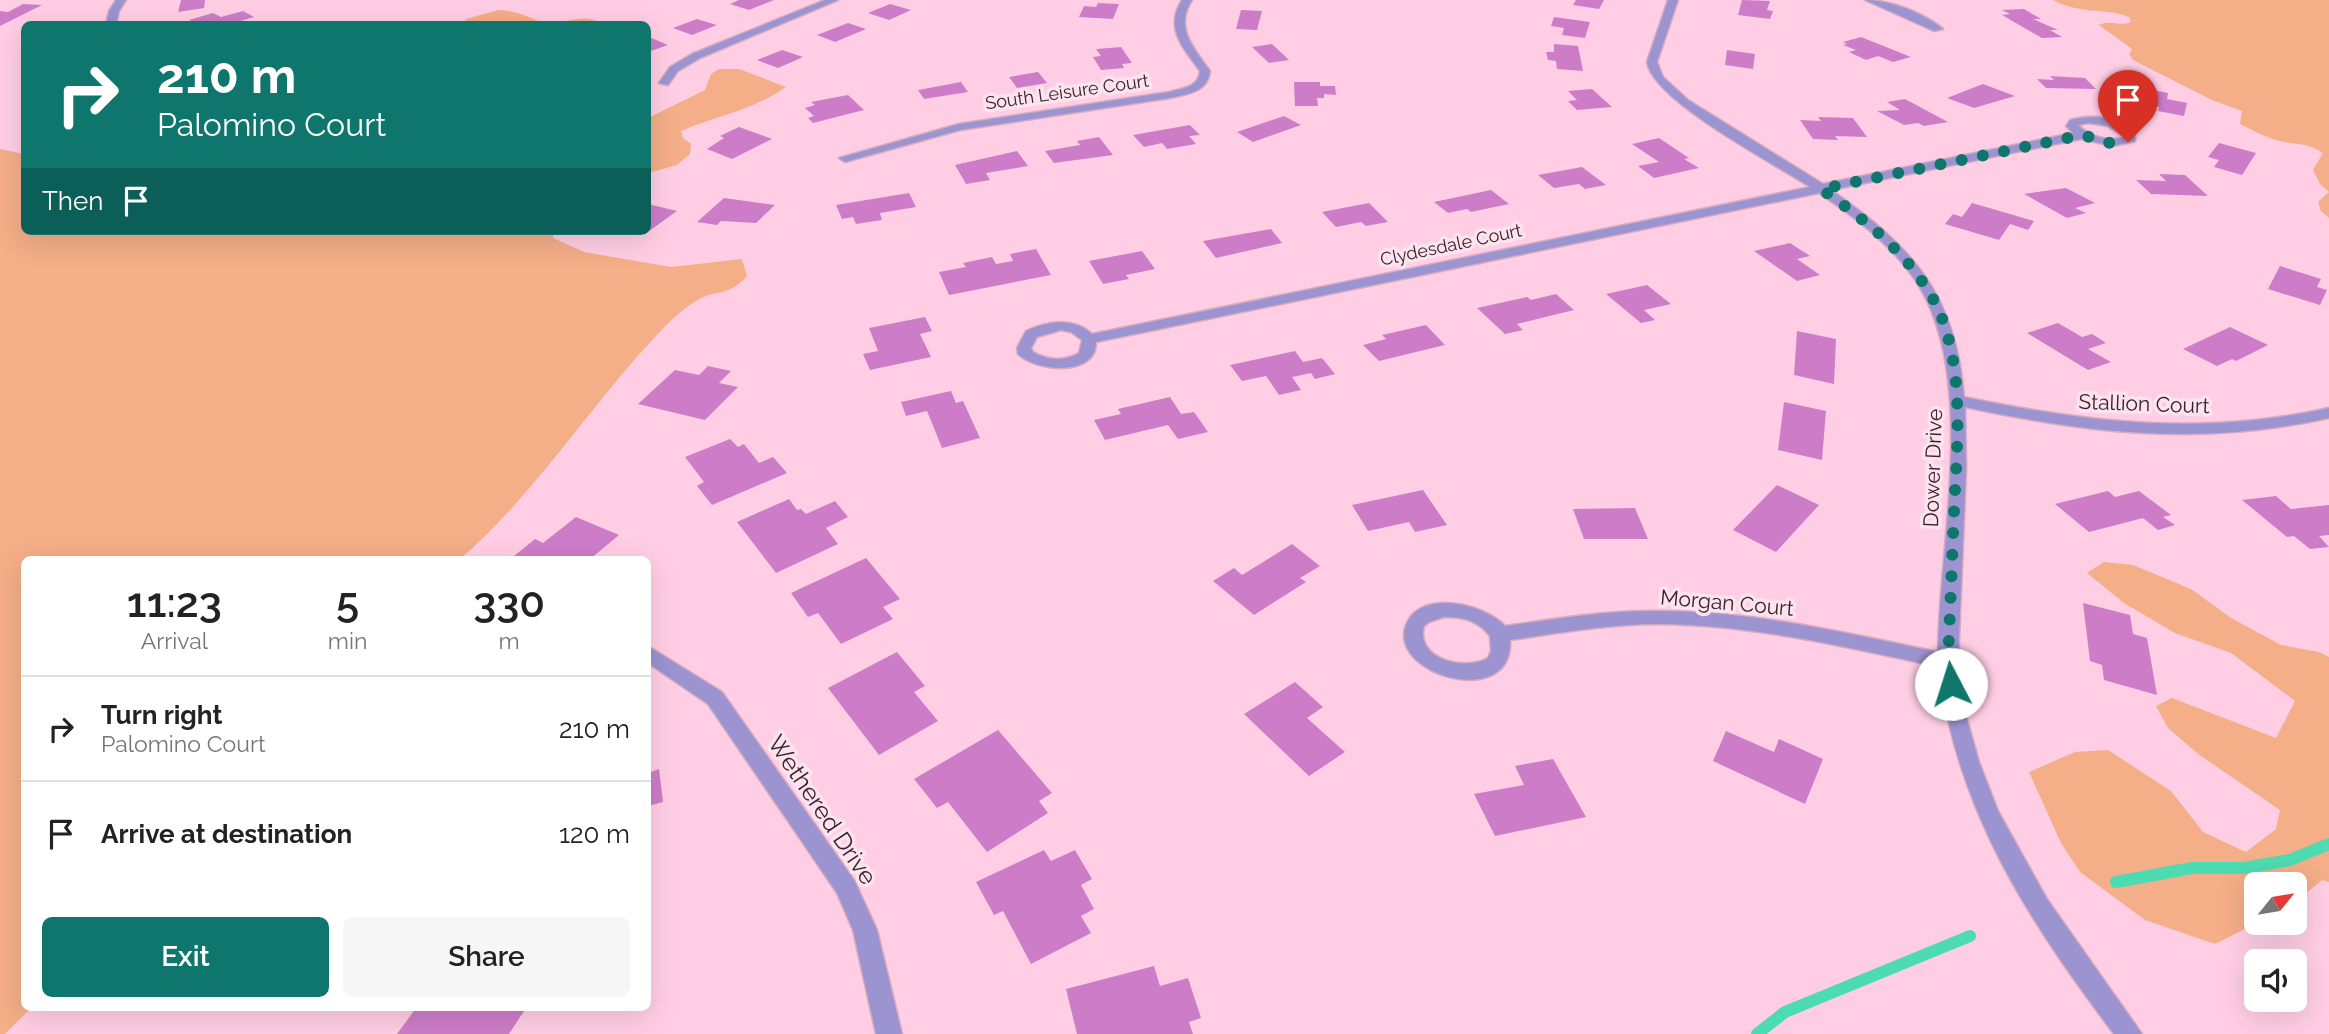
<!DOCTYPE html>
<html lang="en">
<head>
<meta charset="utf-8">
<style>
	:root { --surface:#fff; --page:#f6f6f6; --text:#222; --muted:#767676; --line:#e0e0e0; --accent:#0f766e }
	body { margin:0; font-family:Raleway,sans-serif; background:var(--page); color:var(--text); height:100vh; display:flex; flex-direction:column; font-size:26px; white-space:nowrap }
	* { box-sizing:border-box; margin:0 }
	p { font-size:23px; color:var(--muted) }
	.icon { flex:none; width:38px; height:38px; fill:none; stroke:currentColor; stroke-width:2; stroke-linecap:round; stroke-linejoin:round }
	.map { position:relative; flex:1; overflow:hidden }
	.sheet { position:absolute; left:21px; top:556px; width:630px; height:455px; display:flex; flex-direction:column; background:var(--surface); border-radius:10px; box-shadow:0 7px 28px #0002 }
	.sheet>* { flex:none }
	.top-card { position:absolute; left:21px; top:21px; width:630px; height:214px; border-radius:10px; box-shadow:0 7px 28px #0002; background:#0f766e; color:#fff; overflow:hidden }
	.needle { width:46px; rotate:60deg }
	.fabs { position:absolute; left:2244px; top:872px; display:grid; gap:14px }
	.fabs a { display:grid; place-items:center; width:63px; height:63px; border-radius:10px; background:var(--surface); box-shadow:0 7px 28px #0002; font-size:35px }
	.pin { position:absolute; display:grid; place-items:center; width:60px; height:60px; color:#fff; margin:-72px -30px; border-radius:50% 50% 50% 0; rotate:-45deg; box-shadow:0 0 7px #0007 }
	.pin .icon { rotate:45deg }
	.me { position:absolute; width:77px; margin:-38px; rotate:355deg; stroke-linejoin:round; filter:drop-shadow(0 0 5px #0008) }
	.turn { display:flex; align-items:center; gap:24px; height:147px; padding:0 21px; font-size:32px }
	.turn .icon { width:91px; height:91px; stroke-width:2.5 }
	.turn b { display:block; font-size:49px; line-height:60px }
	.then { display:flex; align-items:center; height:66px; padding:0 21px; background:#0003; gap:14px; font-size:26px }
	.eta { display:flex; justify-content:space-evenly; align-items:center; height:119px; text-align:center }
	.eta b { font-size:42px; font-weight:600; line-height:49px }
	.button { display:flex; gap:14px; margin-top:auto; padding:14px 21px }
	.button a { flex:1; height:80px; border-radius:10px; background:var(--accent); color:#fff; font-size:28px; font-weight:600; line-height:80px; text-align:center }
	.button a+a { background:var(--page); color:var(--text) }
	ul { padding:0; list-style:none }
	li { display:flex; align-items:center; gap:21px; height:105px; padding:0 21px; border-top:2px solid var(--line) }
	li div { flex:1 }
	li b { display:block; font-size:26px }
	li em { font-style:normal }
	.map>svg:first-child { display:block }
	.green { fill:#f4ae88 }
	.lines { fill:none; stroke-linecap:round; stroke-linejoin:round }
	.stream { stroke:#4ddcb1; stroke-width:12 }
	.building { fill:#cd7dc8 }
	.minor-casing { stroke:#d7acc0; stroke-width:3 }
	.minor { fill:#9b94d1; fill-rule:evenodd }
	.route { stroke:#0f766e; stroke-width:12; stroke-dasharray:0 21.6 }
	.labels { text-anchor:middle; stroke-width:7; stroke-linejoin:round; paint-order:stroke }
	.far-street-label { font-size:18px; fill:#39232e; stroke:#fce3ee }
	.street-label { font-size:21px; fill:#39232e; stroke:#fce3ee }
	.near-street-label { font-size:24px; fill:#39232e; stroke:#fce3ee }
</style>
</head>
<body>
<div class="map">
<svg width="2329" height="1034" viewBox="0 0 2329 1034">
	<rect width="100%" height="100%" fill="#ffcee4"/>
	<path class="green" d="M2053 0H2329V218L2321 211 2318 202 2329 192 2320 184 2313 170 2323 153C2308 142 2293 145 2276 140 2263 136 2252 130 2240 124L2242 111 2212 100 2133 60 2129 54 2132 49 2099 25C2109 19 2120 27 2131 22L2129 17C2103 7 2081 15 2053 0Z
		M498 10C514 11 522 14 536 20 557 30 582 9 602 24H463L466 19Z
		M719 69H739L786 87C754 110 716 116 681 131L683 138 691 144 690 154 677 165 648 173V118L705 90 711 74Z
		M0 149 24 154V231H553V238L584 252 671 267 742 259 747 276C726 299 716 288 696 301 682 309 667 324 656 336 589 407 532 498 459 560H24V1008H31L5 1034H0Z
		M2104 562 2133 565 2191 589 2231 618 2281 645 2319 652 2329 657V882L2322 880 2294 903V884H2256V922H2259L2215 944 2145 920 2080 872 2061 843 2029 772 2075 752 2108 750 2171 791 2203 832 2246 852 2276 829 2280 810 2198 754 2168 728 2156 706 2172 698 2276 738 2295 701 2231 653 2175 633 2124 603 2087 573Z"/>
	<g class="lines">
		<path class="stream" d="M2116 882 2192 868H2244L2290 860 2329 844
			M1757 1034 1785 1012 1970 936"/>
	</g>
	<path class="building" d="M181 0H205L204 8 178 12Z
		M739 0H774L749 10 730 4Z
		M1576 0H1604L1599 9 1573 5Z
		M1742 0 1770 1 1767 10 1773 11 1770 19 1738 15Z
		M1098 3 1119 4 1113 19 1079 17 1084 6 1096 7Z
		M23 4 42 5 0 26V11L8 12Z
		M890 4 911 10 889 20 868 13Z
		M2024 9 2041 19H2033L2058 30H2050L2062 37 2042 38 2002 15 2010 14 2002 10Z
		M1241 10 1262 11 1257 30 1236 29Z
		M243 11 254 17 233 23 236 24H197L189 20 213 13 221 17Z
		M1554 17 1590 22 1585 38 1562 35 1564 28 1551 26Z
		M697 19 717 25 692 35 673 28Z
		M848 23 866 29 835 42 817 35Z
		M649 37 668 45 648 52Z
		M1861 37 1911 57 1893 62 1878 56 1866 60 1849 52 1856 50 1843 45 1847 44 1843 42Z
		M1272 44 1289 60 1269 63 1252 47Z
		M1554 44 1578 46 1583 71 1557 69 1556 61 1548 60 1546 52H1554Z
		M1121 47 1132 63 1122 64 1124 68 1101 70 1093 57 1101 56 1096 49Z
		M782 50 803 57 778 68 757 60Z
		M1727 50 1755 54 1753 69 1725 65Z
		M1038 72 1047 83 1017 88 1009 77Z
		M2050 76 2085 78 2096 89 2046 88 2037 79 2054 80Z
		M961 82 968 92 924 99 918 90Z
		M1294 82H1320V86H1335L1336 95 1324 94V98H1317L1318 106H1295Z
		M1983 84 2015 96 1974 108 1947 98Z
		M2133 86 2168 93 2167 99 2187 103 2184 116 2158 111 2159 107 2130 100Z
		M1592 89 1612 107 1577 110 1568 101 1577 100 1568 91Z
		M848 95 864 110 813 123 808 118 814 116 805 108 815 105 811 102Z
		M1905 99 1948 122 1924 126 1918 123 1904 125 1877 111 1900 110 1887 102Z
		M1284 116 1301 125 1253 142 1237 132Z
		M1818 117 1853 118 1867 137 1835 136 1838 140 1813 139 1800 120 1821 121Z
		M1190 125 1200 135 1189 136 1196 144 1167 149 1162 143 1144 147 1133 135Z
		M739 127 772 139 732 159 707 149 724 138 720 136Z
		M1099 137 1113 155 1054 163 1045 151 1080 145 1077 141Z
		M1659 138 1689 158 1684 159 1699 168 1654 178 1638 166 1659 162 1632 144Z
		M2219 143 2256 153 2242 175 2214 167 2219 160 2208 157Z
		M1017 151 1028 166 986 173 990 180 966 184 955 165Z
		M1582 167 1606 185 1585 189 1579 184 1554 188 1538 175Z
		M2159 174 2185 175 2208 196 2151 194 2136 180 2166 181Z
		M2066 188 2095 203 2075 208 2086 213 2067 218 2024 194Z
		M1491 190 1509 204 1471 212 1467 209 1448 213 1434 202Z
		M909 193 916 207 880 213 882 220 856 224 853 217 842 219 836 205Z
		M724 198 775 205 756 223 721 221 717 225 697 222Z
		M1369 203 1388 222 1366 226 1361 222 1336 227 1322 212Z
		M1972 203 2034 221 2028 230 2010 224 1999 240 1945 224 1953 214 1962 217Z
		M648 204 677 211 649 231Z
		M1271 229 1282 243 1216 258 1203 241Z
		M1790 243 1810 256 1797 259 1820 275 1797 281 1754 251Z
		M1036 249 1051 275 949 295 939 272 966 267 963 263 992 257 996 264 1013 261 1010 254Z
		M1142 251 1155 269 1126 275 1129 279 1103 284 1089 261Z
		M2280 266 2321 279 2317 287 2327 290 2320 305 2268 289Z
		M1647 285 1671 304 1644 310 1655 320 1641 323 1606 294Z
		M1556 294 1574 310 1517 324 1523 330 1505 334 1477 308 1527 297 1531 300Z
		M925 317 932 331 920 334 931 357 870 370 863 354 878 351 869 328Z
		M2058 323 2082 337 2092 334 2106 343 2088 349 2111 362 2088 370 2027 333Z
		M1426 325 1445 345 1379 361 1363 345 1386 339 1382 335Z
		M2230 327 2268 345 2236 361 2232 359 2217 366 2183 349Z
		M1797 331 1836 339 1834 384 1794 375Z
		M1295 351 1303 362 1322 358 1335 374 1315 379 1311 373 1292 377 1301 390 1279 395 1266 376 1242 381 1230 365Z
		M708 366 731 371 719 383 738 387 705 420 638 404 675 370 699 375Z
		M951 391 956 403 963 401 980 438 942 448 927 411 906 416 901 402Z
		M1170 397 1181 414 1194 412 1208 432 1178 439 1168 425 1105 440 1094 420 1121 414 1118 409Z
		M1784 402 1826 411 1822 460 1778 450Z
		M730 439 738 447 744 444 759 463 773 457 787 473 712 505 697 486 704 482 685 457Z
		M1777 485 1819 505 1776 552 1733 530Z
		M1423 490 1447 525 1415 532 1409 522 1368 531 1352 505Z
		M2108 491 2115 497 2139 491 2171 515 2163 517 2175 525 2158 530 2143 518 2089 532 2055 504Z
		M2276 496 2291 509 2329 505V535L2319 536 2329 547 2310 549 2294 536 2287 537 2242 500Z
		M789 499 797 510 801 509 806 514 835 501 848 517 826 528 838 544 776 573 737 522Z
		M1635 508 1648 539H1584L1573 509Z
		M576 517 619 535 589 560H509L535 539 543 543Z
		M1292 544 1320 566 1300 578 1306 582 1254 615 1213 581 1234 568 1242 575Z
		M866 558 900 599 883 607 893 619 841 644 818 613 808 617 791 593Z
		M2083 603 2130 615 2133 634 2147 638 2157 695 2104 680 2102 665 2090 661Z
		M897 652 925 686 914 692 938 721 879 755 828 688Z
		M1295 682 1323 707 1307 718 1345 752 1309 776 1244 714Z
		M998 730 1052 793 1039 801 1048 813 987 852 948 802 937 808 914 779Z
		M1726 731 1774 752 1779 739 1823 759 1805 804 1713 761Z
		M1553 759 1586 817 1495 836 1474 794 1524 785 1515 766Z
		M659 769 663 802 648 806V773Z
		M1044 850 1051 861 1075 850 1092 879 1081 885 1094 909 1081 916 1091 933 1031 964 1003 911 994 915 976 882Z
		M1154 966 1160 986 1188 978 1201 1018 1189 1022 1193 1034H1077L1066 989Z
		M416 1008H526L509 1034H397Z"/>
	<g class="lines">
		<g class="minor-casing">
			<path id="minor" d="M116 0H126L119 11 116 24H106L109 11Z
				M825 0H838L700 58 678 71 668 85 659 83 670 67 692 54Z
				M1182 0H1192C1174 28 1194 48 1210 71 1208 92 1188 94 1170 98L960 130 845 162 839 158 959 124 1169 92C1183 88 1198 88 1200 71 1183 48 1164 28 1182 0Z
				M1668 0H1678L1657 62 1663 77 1688 100 1823 184 2073 133 2066 126 2070 120C2093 114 2117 116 2135 133V141L2113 146 2081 139 1831 190C1913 247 1956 295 1964 397 2089 423 2203 436 2329 408V418C2202 446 2091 434 1965 407L1966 469 1958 662 1965 712 1979 762 1998 811 2047 899 2142 1034H2114C2029 921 1956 810 1939 667 1847 647 1754 625 1659 624 1609 624 1559 633 1510 640 1514 711 1387 675 1406 625 1420 588 1485 604 1505 626 1556 619 1607 610 1659 611 1753 611 1846 633 1938 652 1939 544 1977 382 1919 286 1895 247 1856 218 1819 193L1096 342C1097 377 1036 372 1018 354L1017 348 1026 331C1047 321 1073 317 1092 334L1810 187C1774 163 1653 101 1647 62ZM2089 123 2108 126 2125 137C2108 142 2091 137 2078 125ZM1061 330 1071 332 1082 340 1079 353C1064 362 1047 360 1033 352L1031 348 1037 337ZM1444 617C1464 617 1477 620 1490 636L1491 651 1488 658C1466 671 1415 660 1424 626L1429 622Z
				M1865 0C1890 0 1924 13 1943 29L1934 31Z
				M651 648 722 692 854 880 877 930 902 1034H876L853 930 837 893 708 704 648 663V649Z"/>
		</g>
		<use href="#minor" class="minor"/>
	</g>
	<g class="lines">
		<path class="route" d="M1951 684 1948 662C1950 612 1952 562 1954 512 1957 440 1968 350 1926 287 1899 246 1861 217 1821 189L2082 135 2110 143 2128 142"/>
	</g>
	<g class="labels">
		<g class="far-street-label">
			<text transform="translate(1067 92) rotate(-8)" y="6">South Leisure Court</text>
			<text transform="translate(1451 245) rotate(-12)" y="6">Clydesdale Court</text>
		</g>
		<g class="street-label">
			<text transform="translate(2144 404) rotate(2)" y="7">Stallion Court</text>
			<text transform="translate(1933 468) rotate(-88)" y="7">Dower Drive</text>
			<text transform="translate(1727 603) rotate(5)" y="7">Morgan Court</text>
		</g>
		<g class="near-street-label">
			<text transform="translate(822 810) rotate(56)" y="8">Wethered Drive</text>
		</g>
	</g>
</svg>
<div class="fabs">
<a><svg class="needle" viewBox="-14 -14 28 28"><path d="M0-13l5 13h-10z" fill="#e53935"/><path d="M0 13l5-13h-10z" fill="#767676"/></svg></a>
<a><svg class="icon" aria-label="sound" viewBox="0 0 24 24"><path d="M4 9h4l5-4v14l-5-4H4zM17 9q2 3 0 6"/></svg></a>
</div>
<div class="pin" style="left:2128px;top:142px;background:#d93025"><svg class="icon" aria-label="arrive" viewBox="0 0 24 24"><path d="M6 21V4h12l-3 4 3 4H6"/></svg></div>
<svg class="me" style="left:1951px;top:684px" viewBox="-20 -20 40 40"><circle r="19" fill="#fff"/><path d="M0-13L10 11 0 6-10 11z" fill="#0f766e"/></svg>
<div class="top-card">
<div class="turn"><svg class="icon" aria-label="right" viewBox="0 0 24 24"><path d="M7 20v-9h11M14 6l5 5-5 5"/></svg><div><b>210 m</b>Palomino Court</div></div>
<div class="then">Then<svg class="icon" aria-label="arrive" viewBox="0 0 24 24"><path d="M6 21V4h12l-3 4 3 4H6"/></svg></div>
</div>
<section class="sheet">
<div class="eta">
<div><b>11:23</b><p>Arrival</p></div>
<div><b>5</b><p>min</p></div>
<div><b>330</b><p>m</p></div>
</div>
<ul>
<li><svg class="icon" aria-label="right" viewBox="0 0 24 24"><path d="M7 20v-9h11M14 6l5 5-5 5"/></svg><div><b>Turn right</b><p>Palomino Court</p></div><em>210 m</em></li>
<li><svg class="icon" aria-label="arrive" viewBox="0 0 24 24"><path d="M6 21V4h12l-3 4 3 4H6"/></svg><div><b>Arrive at destination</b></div><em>120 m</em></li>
</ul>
<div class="button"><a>Exit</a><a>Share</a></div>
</section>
</div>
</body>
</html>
